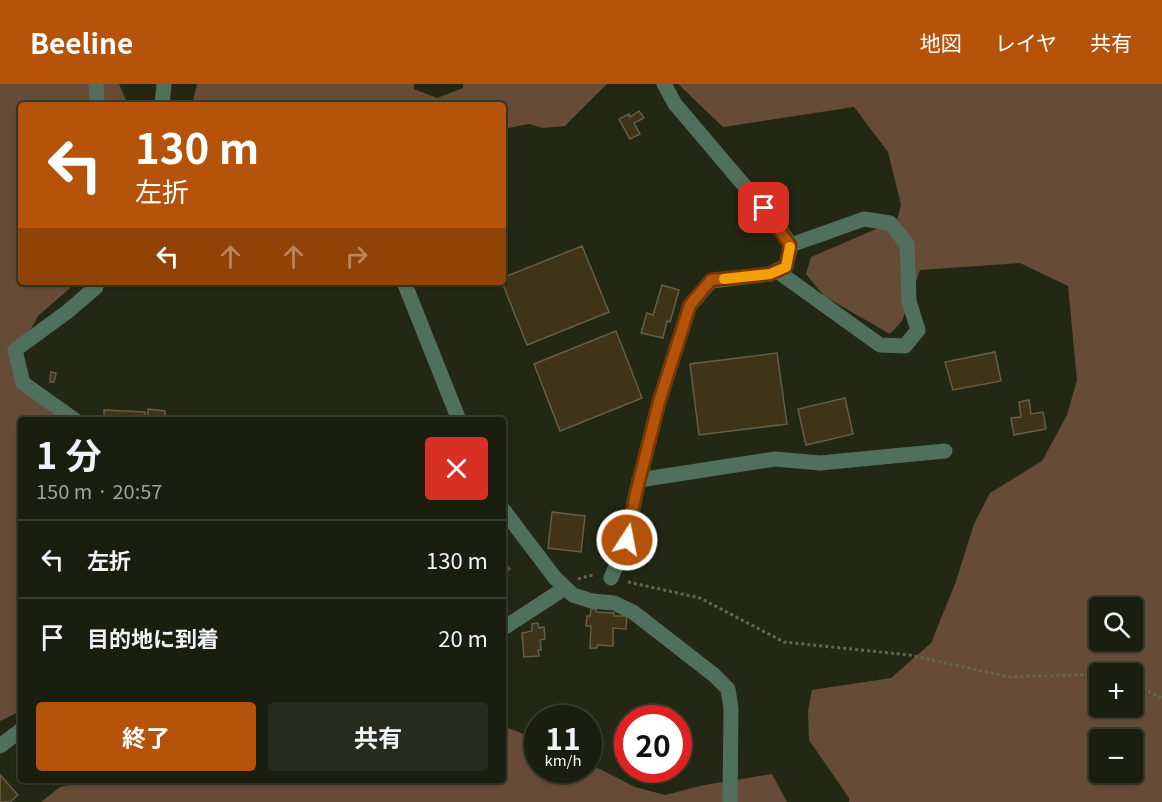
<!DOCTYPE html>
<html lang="ja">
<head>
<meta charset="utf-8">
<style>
	:root { --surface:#1a1e0f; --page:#272b1d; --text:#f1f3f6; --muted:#9fa29e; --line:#383c2f; --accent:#b45309 }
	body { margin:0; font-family:Georgia,"Noto Sans JP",serif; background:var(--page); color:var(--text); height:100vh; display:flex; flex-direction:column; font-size:22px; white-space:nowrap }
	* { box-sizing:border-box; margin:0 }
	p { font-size:20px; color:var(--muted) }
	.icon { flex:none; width:33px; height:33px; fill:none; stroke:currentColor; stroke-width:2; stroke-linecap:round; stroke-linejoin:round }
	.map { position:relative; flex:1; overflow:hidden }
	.sheet { position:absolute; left:18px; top:333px; width:488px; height:366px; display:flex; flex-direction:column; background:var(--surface); border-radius:6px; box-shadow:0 2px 4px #0004,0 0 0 2px var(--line) }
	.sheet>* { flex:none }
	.hud { position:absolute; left:18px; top:18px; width:488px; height:183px; border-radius:6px; box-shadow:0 2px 4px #0004,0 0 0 2px var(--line); background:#b45309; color:#fff; overflow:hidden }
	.buttons { position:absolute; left:1089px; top:513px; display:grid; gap:12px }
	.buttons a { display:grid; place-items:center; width:54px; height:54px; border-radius:6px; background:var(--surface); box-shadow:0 2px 4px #0004,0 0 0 2px var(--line); font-size:30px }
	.speed { position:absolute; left:524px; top:621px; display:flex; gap:12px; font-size:30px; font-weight:700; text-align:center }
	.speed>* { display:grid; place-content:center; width:78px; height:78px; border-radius:50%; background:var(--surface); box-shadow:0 2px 4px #0004,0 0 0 2px var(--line); line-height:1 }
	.speed small { font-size:15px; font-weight:400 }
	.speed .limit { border:9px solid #d22; background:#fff; color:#111 }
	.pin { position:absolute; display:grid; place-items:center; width:51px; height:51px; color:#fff; margin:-26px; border-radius:12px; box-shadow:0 3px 9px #0006 }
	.me { position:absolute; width:66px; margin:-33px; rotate:11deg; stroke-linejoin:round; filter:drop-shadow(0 0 4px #0008) }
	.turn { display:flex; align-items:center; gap:21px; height:126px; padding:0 18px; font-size:27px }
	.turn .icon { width:78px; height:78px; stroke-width:2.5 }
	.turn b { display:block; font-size:42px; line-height:51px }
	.lanes { display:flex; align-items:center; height:57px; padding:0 18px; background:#0003; justify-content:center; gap:30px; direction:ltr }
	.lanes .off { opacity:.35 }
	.round { display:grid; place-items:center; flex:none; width:63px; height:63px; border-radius:6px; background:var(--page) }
	.head { display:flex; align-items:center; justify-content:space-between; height:102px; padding:0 18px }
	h1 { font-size:36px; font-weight:700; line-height:45px }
	.primary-button { display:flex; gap:12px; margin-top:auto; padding:12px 18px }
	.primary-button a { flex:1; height:69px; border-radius:6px; background:var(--accent); color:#fff; font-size:24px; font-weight:700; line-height:69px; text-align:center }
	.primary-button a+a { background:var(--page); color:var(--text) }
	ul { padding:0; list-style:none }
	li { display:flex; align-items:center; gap:18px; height:78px; padding:0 18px; border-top:2px solid var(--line) }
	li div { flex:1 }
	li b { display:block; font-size:22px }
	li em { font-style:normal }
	header { display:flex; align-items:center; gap:36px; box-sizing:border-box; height:84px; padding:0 30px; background:var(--accent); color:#fff }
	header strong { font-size:28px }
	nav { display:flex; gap:33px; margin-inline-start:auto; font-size:21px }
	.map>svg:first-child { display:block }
	.forest { fill:#664b38; fill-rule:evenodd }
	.building { fill:#3f3417; stroke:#665d47; stroke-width:1.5 }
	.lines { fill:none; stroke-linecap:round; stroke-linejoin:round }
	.path { stroke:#626655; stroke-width:3; stroke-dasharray:3 3; stroke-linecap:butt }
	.minor { stroke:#51705b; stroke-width:15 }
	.route-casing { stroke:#753606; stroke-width:15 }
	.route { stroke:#b45309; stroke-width:10 }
	.slow { stroke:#f59e0b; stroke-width:10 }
</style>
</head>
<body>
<header>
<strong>Beeline</strong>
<nav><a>地図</a><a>レイヤ</a><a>共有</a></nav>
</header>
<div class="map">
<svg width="1162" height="718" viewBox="0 0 1162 718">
	<rect width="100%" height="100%" fill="#232814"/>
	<path class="forest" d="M0 0H119L128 21H21V198H77L38 232 20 265 30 307 67 336H21V627L0 637Z
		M197 0H414V5L437 14 463 4V0H607L565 42 543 44 529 40 503 45 502 21H192Z
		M678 0H1162V718H849V714L809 656 808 628 812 606 891 594 931 559 955 500 974 440 990 409 1042 377 1067 331 1077 296 1068 202 1020 179 920 186 902 237 890 250 824 212 806 190 811 173 897 136 901 121 888 68 854 23 723 43ZM1100 524H1132V556H1100ZM1100 590H1132V622H1100ZM1100 656H1132V688H1100Z
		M503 642 537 655V686H588V679L635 703 665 711 704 701 772 690 787 718H41L60 703 90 696H502Z"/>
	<path class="building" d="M639 27 644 34 634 39 640 50 630 55 619 35 629 30 630 33Z
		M582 162 609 228 527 261 502 198V194Z
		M662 201 679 206 670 238 667 237 663 254 641 249 647 229 653 231Z
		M616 247 642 314 560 347 534 280Z
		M995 268 1001 297 953 306 945 278Z
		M777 269 787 340 699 351 690 280Z
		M51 288 56 289 54 298H50Z
		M845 314 853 350 806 361 798 325Z
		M1029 316 1031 330 1043 328 1046 345 1014 351 1011 334 1021 333 1019 318Z
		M148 325 165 327V336H147Z
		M104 326 145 328 144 336 104 335Z
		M552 428 585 432 581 468 548 464Z
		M502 477 510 485 502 492Z
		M591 525H596V528L614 529V532H627L626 545 613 544V562L597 561V564H590L591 542H586L587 532H590Z
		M538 539 539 544 544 543 545 555 540 556 541 566H538L539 572 524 573 522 549 532 547V540Z
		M0 691 18 711 10 718H0Z"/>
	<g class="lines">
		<path class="path" d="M578 495 588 492 595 491
			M628 498 700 514 784 558 909 571 1010 593 1100 590
			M1132 599 1162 614"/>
		<path class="minor" d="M96 0 97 21
			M162 21 164 0
			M777 187 880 261 905 262 918 246 909 217 907 160 890 139 864 135 791 161
			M404 198 459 336
			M75 336 23 299 15 266 67 228 96 203 97 198
			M639 396 775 375 820 379 945 367
			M502 424 555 494 573 511 592 517 614 519 633 528 714 591 728 605 731 624 730 718
			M611 494 627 456 636 409 659 318 690 221 711 197 770 190 786 182 791 161 775 138 675 20 664 0
			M502 545 565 504
			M0 662 21 646"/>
	</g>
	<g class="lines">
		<g class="route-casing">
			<path id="route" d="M627 456 636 409 659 318 690 221 711 196 770 190 786 183 790 161 764 124"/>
		</g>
		<use href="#route" class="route"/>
		<path class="slow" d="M724 195 770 190 786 183 790 163"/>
	</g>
</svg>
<div class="buttons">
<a><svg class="icon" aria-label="search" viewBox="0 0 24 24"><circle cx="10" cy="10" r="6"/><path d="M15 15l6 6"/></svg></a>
<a>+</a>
<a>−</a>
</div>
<div class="speed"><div>11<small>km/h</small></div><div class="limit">20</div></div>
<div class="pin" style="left:764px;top:124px;background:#d93025"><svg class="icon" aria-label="arrive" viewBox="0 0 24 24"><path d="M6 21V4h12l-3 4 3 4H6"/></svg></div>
<svg class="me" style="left:627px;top:456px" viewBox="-20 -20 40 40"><circle r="17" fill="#b45309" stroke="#fff" stroke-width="3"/><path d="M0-11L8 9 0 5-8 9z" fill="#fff"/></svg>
<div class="hud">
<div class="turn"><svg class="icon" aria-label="left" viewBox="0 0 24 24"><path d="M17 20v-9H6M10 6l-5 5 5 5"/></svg><div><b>130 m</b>左折</div></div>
<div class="lanes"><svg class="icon" aria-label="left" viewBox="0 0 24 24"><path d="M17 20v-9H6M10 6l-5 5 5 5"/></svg><svg class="icon off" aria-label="ahead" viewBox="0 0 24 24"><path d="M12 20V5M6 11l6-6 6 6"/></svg><svg class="icon off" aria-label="ahead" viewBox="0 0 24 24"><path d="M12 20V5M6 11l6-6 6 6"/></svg><svg class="icon off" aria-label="right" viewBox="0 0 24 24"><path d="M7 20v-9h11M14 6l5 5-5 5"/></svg></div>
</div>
<section class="sheet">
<div class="head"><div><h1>1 分</h1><p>150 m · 20:57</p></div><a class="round" style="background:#d93025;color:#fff"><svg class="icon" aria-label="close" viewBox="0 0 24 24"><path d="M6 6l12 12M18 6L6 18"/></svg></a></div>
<ul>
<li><svg class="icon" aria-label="left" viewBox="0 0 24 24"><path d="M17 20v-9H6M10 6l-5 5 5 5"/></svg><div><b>左折</b></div><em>130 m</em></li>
<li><svg class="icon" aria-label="arrive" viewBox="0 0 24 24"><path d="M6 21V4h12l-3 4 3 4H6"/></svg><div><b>目的地に到着</b></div><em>20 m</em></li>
</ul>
<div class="primary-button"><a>終了</a><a>共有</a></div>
</section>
</div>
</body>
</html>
